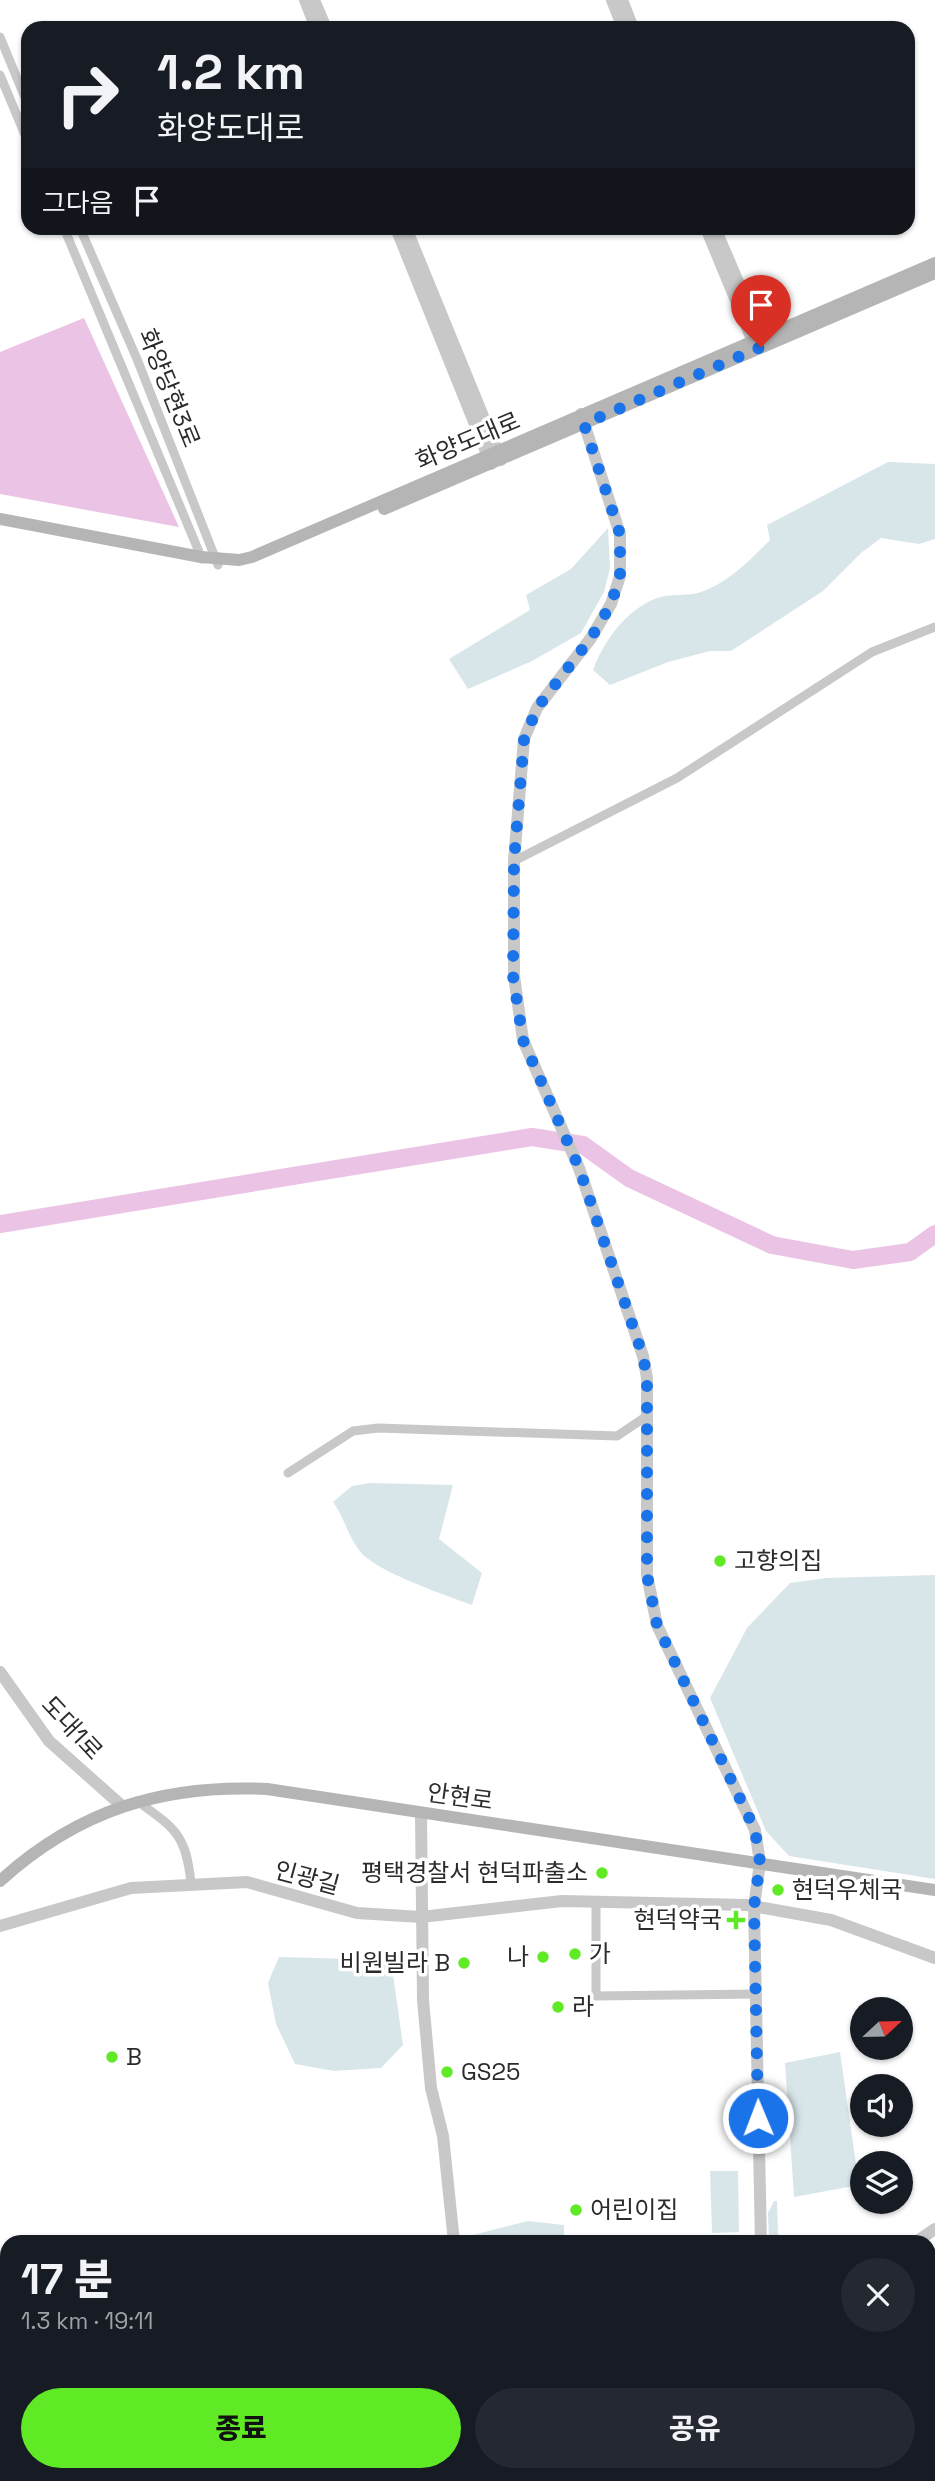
<!DOCTYPE html>
<html lang="ko">
<head>
<meta charset="utf-8">
<style>
	:root { --surface:#171b24; --page:#242831; --text:#f1f3f6; --muted:#9ea1a6; --accent:#60ea26 }
	body { margin:0; font-family:"Space Grotesk","Noto Sans KR",sans-serif; background:var(--page); color:var(--text); height:100vh; display:flex; flex-direction:column; font-size:26px; white-space:nowrap }
	* { box-sizing:border-box; margin:0 }
	p { font-size:23px; color:var(--muted) }
	.icon { flex:none; width:38px; height:38px; fill:none; stroke:currentColor; stroke-width:2; stroke-linecap:round; stroke-linejoin:round }
	.map { position:relative; flex:1; overflow:hidden }
	.side { position:absolute; left:0px; top:2235px; width:936px; height:247px; display:flex; flex-direction:column; background:var(--surface); border-radius:21px 21px 0 0; box-shadow:0 2px 5px #0004 }
	.side>* { flex:none }
	.guide { position:absolute; left:21px; top:21px; width:894px; height:214px; border-radius:21px; box-shadow:0 2px 5px #0004; background:#171b24; color:var(--text); overflow:hidden }
	.needle { width:46px; rotate:68deg }
	.fabs { position:absolute; left:850px; top:1997px; display:grid; gap:14px }
	.fabs a { display:grid; place-items:center; width:63px; height:63px; border-radius:50%; background:var(--surface); box-shadow:0 2px 5px #0004; font-size:35px }
	.pin { position:absolute; display:grid; place-items:center; width:60px; height:60px; color:#fff; margin:-72px -30px; border-radius:50% 50% 50% 0; rotate:-45deg; box-shadow:0 0 7px #0007 }
	.pin .icon { rotate:45deg }
	.me { position:absolute; width:77px; margin:-38px; rotate:359deg; stroke-linejoin:round; filter:drop-shadow(0 0 5px #0008) }
	.turn { display:flex; align-items:center; gap:24px; height:147px; padding:0 21px; font-size:32px }
	.turn .icon { width:91px; height:91px; stroke-width:2.5 }
	.turn b { display:block; font-size:49px; line-height:60px }
	.then { display:flex; align-items:center; height:66px; padding:0 21px; background:#0003; gap:14px; font-size:26px }
	.round { display:grid; place-items:center; flex:none; width:74px; height:74px; border-radius:37px; background:var(--page) }
	.headline { display:flex; align-items:center; justify-content:space-between; height:119px; padding:0 21px }
	h1 { font-size:42px; font-weight:800; line-height:52px }
	.primary-button { display:flex; gap:14px; margin-top:auto; padding:14px 21px }
	.primary-button a { flex:1; height:80px; border-radius:42px; background:var(--accent); color:#111; font-size:28px; font-weight:800; line-height:80px; text-align:center }
	.primary-button a+a { background:var(--page); color:var(--text) }
	.map>svg:first-child { display:block }
	.green { fill:#d8e6ea }
	.water { fill:#ebc3e4 }
	.lines { fill:none; stroke-linecap:round; stroke-linejoin:round }
	.stream { stroke:#ebc3e4; stroke-width:2.5 }
	.river { stroke:#ebc3e4; stroke-width:18 }
	.minor { stroke:#c8c8c8; stroke-width:9 }
	.tertiary { stroke:#c8c8c8; stroke-width:12 }
	.secondary { stroke:#b5b5b5; stroke-width:12 }
	.route { stroke:#1a73e8; stroke-width:12; stroke-dasharray:0 21.6 }
	.poi-dot { fill:#60ea26; stroke:#fff; stroke-width:2.5 }
	.labels { text-anchor:middle; stroke-width:7; stroke-linejoin:round; paint-order:stroke }
	.street-label { font-size:24px; fill:#2b2b2b; stroke:#fff }
	.poi-label { font-size:24px; fill:#2b2b2b; stroke:#fff; text-anchor:start }
</style>
</head>
<body>
<div class="map">
<svg width="935" height="2481" viewBox="0 0 935 2481">
	<rect width="100%" height="100%" fill="#fff"/>
	<path class="green" d="M888 462 935 464V539L919 544 881 538 861 553 823 591 731 651H710L668 662 610 685 593 670C604 640 627 609 657 598 671 593 687 597 701 592 729 582 749 561 770 540L767 525Z
		M608 528 610 568 604 592 581 633 532 661 468 689 449 659 530 610 526 595 571 569Z
		M370 1483 453 1485 439 1539 482 1573 472 1605C446 1595 375 1572 359 1550 348 1536 344 1517 333 1502L352 1486Z
		M935 1575V1879L789 1856 766 1831 710 1698 747 1628 790 1583 826 1578Z
		M279 1957 391 1960 403 2045 381 2068 334 2071 295 2064 276 2024 268 1983Z
		M840 2052 859 2185 794 2197 785 2063Z
		M710 2171H738L739 2232 712 2233Z
		M774 2201H777L778 2233 782 2242H769L768 2213Z
		M528 2221 564 2225V2242H465V2237Z"/>
	<path class="water" d="M84 318 179 527 0 494V352Z"/>
	<g class="lines">
		<path class="stream" d="M929 2447 934 2444 935 2422
			M875 2481 890 2474"/>
		<path class="river" d="M0 1224 532 1137 583 1145 629 1178 772 1245 853 1260 910 1252 935 1234"/>
		<path class="minor" d="M0 37 28 105
			M0 75 28 142
			M64 228 202 559
			M80 228 137 359 218 565
			M514 861 677 778 872 652 935 627
			M288 1473 353 1431 378 1428 617 1436 647 1416
			M137 1801C176 1829 186 1835 191 1883
			M596 1902V1996L756 1994
			M0 2446 7 2451
			M539 2474 570 2481
			M668 2474 680 2481
			M623 2481 643 2474"/>
		<path class="tertiary" d="M305 0 316 28
			M314 0 326 28
			M612 0 623 28
			M622 0 633 28
			M396 228 491 464
			M406 228 501 460
			M706 228 756 349
			M715 228 765 345
			M581 414 620 534V576L611 604 591 638 537 708 524 739 514 861V976L523 1040 579 1168 643 1356 647 1378V1575L657 1625 755 1830 760 1862 754 1907 761 2242
			M0 1672 49 1741 122 1806
			M421 1813 423 2000 431 2088 443 2136 454 2242
			M0 1926 131 1888 247 1882 357 1913 421 1917 562 1901 747 1905 831 1920 935 1958
			M916 2242 935 2229
			M688 2481 690 2474"/>
		<path class="secondary" d="M384 509 935 273
			M0 519 201 557 239 560 252 557 935 263
			M0 1881C78 1810 163 1784 267 1789L935 1890"/>
	</g>
	<g class="lines">
		<path class="route" d="M758 2118 754 1907 760 1862 755 1830 657 1625 647 1575V1378L643 1356 579 1168 523 1040 513 976 514 861 524 740 537 708 591 638 611 604 620 576V534L584 424 761 347"/>
	</g>
	<g class="poi-dot">
		<circle cx="720" cy="1561" r="7"/>
		<circle cx="602" cy="1873" r="7"/>
		<circle cx="778" cy="1890" r="7"/>
		<path d="M732.5 1909.5h7v7h7v7h-7v7h-7v-7h-7v-7h7z"/>
		<circle cx="575" cy="1954" r="7"/>
		<circle cx="543" cy="1957" r="7"/>
		<circle cx="464" cy="1963" r="7"/>
		<circle cx="558" cy="2007" r="7"/>
		<circle cx="112" cy="2057" r="7"/>
		<circle cx="447" cy="2072" r="7"/>
		<circle cx="576" cy="2210" r="7"/>
	</g>
	<g class="labels">
		<g class="street-label">
			<text transform="translate(169 388) rotate(68)" y="8">화양당현3로</text>
			<text transform="translate(468 441) rotate(-23)" y="8">화양도대로</text>
			<text transform="translate(72 1728) rotate(47)" y="8">도대1로</text>
			<text transform="translate(460 1797) rotate(8)" y="8">안현로</text>
			<text transform="translate(307 1878) rotate(15)" y="8">인광길</text>
		</g>
		<g class="poi-label">
			<text x="734" y="1569">고향의집</text>
			<text x="588" y="1881" text-anchor="end">평택경찰서 현덕파출소</text>
			<text x="792" y="1898">현덕우체국</text>
			<text x="722" y="1928" text-anchor="end">현덕약국</text>
			<text x="589" y="1962">가</text>
			<text x="529" y="1965" text-anchor="end">나</text>
			<text x="450" y="1971" text-anchor="end">비원빌라 B</text>
			<text x="572" y="2015">라</text>
			<text x="126" y="2065">B</text>
			<text x="461" y="2080">GS25</text>
			<text x="590" y="2218">어린이집</text>
		</g>
	</g>
</svg>
<div class="fabs">
<a><svg class="needle" viewBox="-14 -14 28 28"><path d="M0-13l5 13h-10z" fill="#e53935"/><path d="M0 13l5-13h-10z" fill="#9ea1a6"/></svg></a>
<a><svg class="icon" aria-label="sound" viewBox="0 0 24 24"><path d="M4 9h4l5-4v14l-5-4H4zM17 9q2 3 0 6"/></svg></a>
<a><svg class="icon" aria-label="layers" viewBox="0 0 24 24"><path d="M12 4l9 5-9 5-9-5zM3 14l9 5 9-5"/></svg></a>
</div>
<div class="pin" style="left:761px;top:347px;background:#d93025"><svg class="icon" aria-label="arrive" viewBox="0 0 24 24"><path d="M6 21V4h12l-3 4 3 4H6"/></svg></div>
<svg class="me" style="left:758px;top:2118px" viewBox="-20 -20 40 40"><circle r="17" fill="#1a73e8" stroke="#fff" stroke-width="3"/><path d="M0-11L8 9 0 5-8 9z" fill="#fff"/></svg>
<div class="guide">
<div class="turn"><svg class="icon" aria-label="right" viewBox="0 0 24 24"><path d="M7 20v-9h11M14 6l5 5-5 5"/></svg><div><b>1.2 km</b>화양도대로</div></div>
<div class="then">그다음<svg class="icon" aria-label="arrive" viewBox="0 0 24 24"><path d="M6 21V4h12l-3 4 3 4H6"/></svg></div>
</div>
<section class="side">
<div class="headline"><div><h1>17 분</h1><p>1.3 km · 19:11</p></div><a class="round"><svg class="icon" aria-label="close" viewBox="0 0 24 24"><path d="M6 6l12 12M18 6L6 18"/></svg></a></div>
<div class="primary-button"><a>종료</a><a>공유</a></div>
</section>
</div>
</body>
</html>
